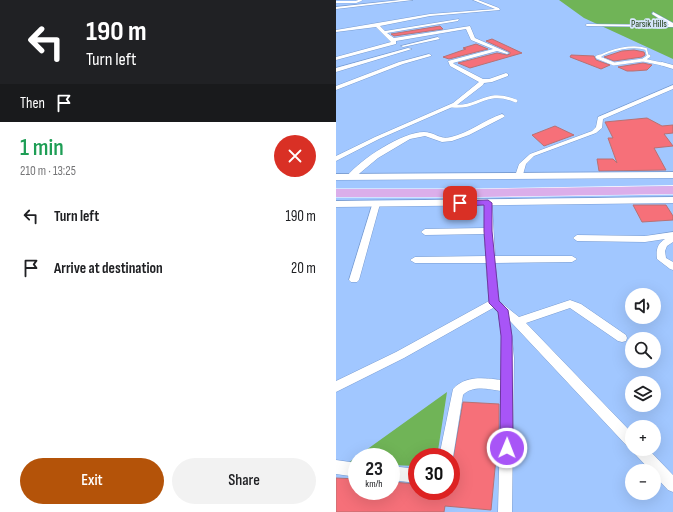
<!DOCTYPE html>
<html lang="en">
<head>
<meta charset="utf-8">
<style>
	:root { --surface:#fff; --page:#f2f2f2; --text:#202124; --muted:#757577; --accent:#b45309 }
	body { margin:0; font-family:"Sofia Sans Condensed",sans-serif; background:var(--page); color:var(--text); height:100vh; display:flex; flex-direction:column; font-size:15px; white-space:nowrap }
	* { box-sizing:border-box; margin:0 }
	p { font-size:13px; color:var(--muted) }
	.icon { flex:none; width:22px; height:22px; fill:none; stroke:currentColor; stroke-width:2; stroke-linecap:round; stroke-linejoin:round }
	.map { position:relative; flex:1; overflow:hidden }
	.drawer { display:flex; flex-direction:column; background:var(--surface); width:336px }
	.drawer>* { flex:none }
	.hud { background:#202124; color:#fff; overflow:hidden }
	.fabs { position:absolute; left:289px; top:288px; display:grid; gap:8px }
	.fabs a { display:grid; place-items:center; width:36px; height:36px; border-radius:50%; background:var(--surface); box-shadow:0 4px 16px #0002; font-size:20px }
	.speed { position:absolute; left:12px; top:448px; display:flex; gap:8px; font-size:20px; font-weight:700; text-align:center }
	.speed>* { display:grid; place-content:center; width:52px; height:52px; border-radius:50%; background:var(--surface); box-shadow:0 4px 16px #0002; line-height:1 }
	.speed small { font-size:10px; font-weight:400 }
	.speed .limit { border:6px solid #d22; background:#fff; color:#111 }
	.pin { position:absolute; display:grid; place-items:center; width:34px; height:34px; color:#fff; margin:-17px; border-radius:8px; box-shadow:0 2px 6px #0006 }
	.me { position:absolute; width:44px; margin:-22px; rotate:1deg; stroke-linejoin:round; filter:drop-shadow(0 0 3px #0008) }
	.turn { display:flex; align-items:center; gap:14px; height:84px; padding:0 20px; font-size:18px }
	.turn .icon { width:52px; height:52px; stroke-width:2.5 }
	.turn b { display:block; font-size:28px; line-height:34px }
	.then { display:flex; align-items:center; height:38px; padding:0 20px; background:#0003; gap:8px; font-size:15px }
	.round { display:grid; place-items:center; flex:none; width:42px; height:42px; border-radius:21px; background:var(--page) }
	.head { display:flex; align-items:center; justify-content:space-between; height:68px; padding:0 20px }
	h1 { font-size:24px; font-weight:600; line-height:30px; color:#1e9e55 }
	.primary-button { display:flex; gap:8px; margin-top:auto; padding:8px 20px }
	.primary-button a { flex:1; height:46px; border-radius:24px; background:var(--accent); color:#fff; font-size:16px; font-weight:600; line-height:46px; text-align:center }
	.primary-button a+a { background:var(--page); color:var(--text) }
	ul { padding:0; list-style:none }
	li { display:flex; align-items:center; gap:12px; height:52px; padding:0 20px }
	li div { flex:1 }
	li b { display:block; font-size:15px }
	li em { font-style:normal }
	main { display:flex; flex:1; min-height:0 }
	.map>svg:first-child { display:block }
	.green { fill:#70b457 }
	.building { fill:#f67079; stroke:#b87173 }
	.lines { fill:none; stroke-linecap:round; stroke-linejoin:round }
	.service-far1-casing { stroke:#789cd2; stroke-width:2.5 }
	.service-casing { stroke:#789cd2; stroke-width:3.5 }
	.minor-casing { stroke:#789cd2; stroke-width:1 }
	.tertiary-casing { stroke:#789cd2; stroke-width:1 }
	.trunk-casing { stroke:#fff; stroke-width:1 }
	.service-far1 { stroke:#fff; stroke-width:2 }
	.service { stroke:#fff; stroke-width:3 }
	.minor { fill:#fff; fill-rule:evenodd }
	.tertiary { fill:#fff; fill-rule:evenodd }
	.trunk { fill:#dbaeea; fill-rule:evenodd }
	.route { fill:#a855f7; stroke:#6d37a1 }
	.labels { text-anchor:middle; stroke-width:3.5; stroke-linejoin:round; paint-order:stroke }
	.far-park-label { font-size:10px; fill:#1a380d; stroke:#d7e6fd }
</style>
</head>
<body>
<main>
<section class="drawer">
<div class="hud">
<div class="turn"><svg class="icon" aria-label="left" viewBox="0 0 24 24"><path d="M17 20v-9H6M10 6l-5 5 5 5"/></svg><div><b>190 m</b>Turn left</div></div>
<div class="then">Then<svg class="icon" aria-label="arrive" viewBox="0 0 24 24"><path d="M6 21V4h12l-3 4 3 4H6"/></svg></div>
</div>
<div class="head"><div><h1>1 min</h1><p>210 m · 13:25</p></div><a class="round" style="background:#d93025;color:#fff"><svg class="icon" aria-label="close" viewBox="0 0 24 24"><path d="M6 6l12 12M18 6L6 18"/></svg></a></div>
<ul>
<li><svg class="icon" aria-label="left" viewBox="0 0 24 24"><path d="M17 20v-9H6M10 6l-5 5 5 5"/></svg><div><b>Turn left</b></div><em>190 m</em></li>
<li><svg class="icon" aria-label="arrive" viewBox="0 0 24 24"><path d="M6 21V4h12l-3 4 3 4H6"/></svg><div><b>Arrive at destination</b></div><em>20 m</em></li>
</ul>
<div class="primary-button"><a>Exit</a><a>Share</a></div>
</section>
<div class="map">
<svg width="337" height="512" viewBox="0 0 337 512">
	<rect width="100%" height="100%" fill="#a1c7ff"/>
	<path class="green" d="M223 0H337V59L248 18Z
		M111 392 101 457H81V466L55 465V457H21V464L12 463Z"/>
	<path class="building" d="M104 26 107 29 58 36 55 34Z
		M156 39 186 53 134 68 122 63 161 53 171 55 174 54V52L150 41Z
		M140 44 152 49 113 59 107 57 130 49 127 48Z
		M298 50 308 52 309 55 306 57 278 61 268 57 286 51Z
		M235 55 258 56 260 60 274 65 265 69 234 57Z
		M307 63 316 65 311 70 297 71H291L282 67Z
		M311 118 326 126 337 125V133L328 134 337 146 318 148 330 170 263 171 261 159H277L281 163 272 138H277L269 122Z
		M219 126 238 135 208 146 196 135Z
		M297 205H330L337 216V220L306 222Z
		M127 402 163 404V427L155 510 109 506 108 512H0V478L21 479V491H55V482L81 484V491H115V470Z"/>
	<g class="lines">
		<g class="service-far1-casing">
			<path id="service-far1" d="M0 2H20L25 0
				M262 57C275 50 296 44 310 49L312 57"/>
		</g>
		<g class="service-casing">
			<path id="service" d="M264 56 261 57 278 64 307 60
				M307 60 326 64
				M307 60 313 56
				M116 106C144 109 149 88 180 101"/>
		</g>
		<g class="minor-casing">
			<path id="minor" d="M64 0H77L0 9V7Z
				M137 0H142L163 8 164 10 94 16 44 26 49 31 123 19 122 21 51 33 58 38 134 26 139 38 173 53 171 54 161 51 117 63 118 64 147 79H153L170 73 172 74V76L156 82 148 83 147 85 121 105 43 139 0 161V156L39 137 117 103 143 82 114 66 112 61 157 49 135 40 130 29 60 41V44L0 60V57L55 42 40 27 0 32V30L94 14 159 9Z
				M317 12 337 23V27L251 26 249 25 251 24 333 25 316 14Z
				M102 37 104 39 67 47 65 46Z
				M72 48 76 49 0 72V68Z
				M93 54 95 55V56L67 64 0 90V86L63 62Z
				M326 62 337 65V69L324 65 323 64Z
				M337 85V89L267 119 266 128 260 133 198 156 190 164 186 178H180L179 176 183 164 194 154 256 131 260 127 262 117Z
				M166 114 169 116 168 117 133 135 116 141 106 142 89 136 74 139 42 158 18 178H12L11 176C25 159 66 132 88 132 99 132 103 140 115 137 133 133 148 120 166 114Z
				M149 201H152L156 203 159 256H236L241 259 236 262 159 263 163 301 183 317 234 300 245 304 290 335 291 338 290 341 286 342 282 341 234 308 190 323 296 433V448L291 446 174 321 178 358 176 512H162L165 391C153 389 136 385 127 395L117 457 115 461V457H103L117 389C130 375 148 378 166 380V337L162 312 157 308 68 358 0 392V381L60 352 153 301 150 263H79L74 260 79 257 150 256 148 234 89 235 85 232 89 229 148 228Z
				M37 202H43L44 204 23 280 21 282H15L13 280Z
				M337 232V242L331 246 329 251 330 258 337 262V270L334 269 321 259C320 250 321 244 329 239L309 242 241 241 237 238 241 235 309 236Z
				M297 449H312L337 475V492L332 490 318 475V471H315L298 453Z
				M0 460 21 463V477L0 474Z
				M55 466 81 469V483L55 480Z"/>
		</g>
		<g class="tertiary-casing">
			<path id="tertiary" d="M337 172V178L0 180V174Z
				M337 197V203L0 207V201Z"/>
		</g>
		<g class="trunk-casing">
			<path id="trunk" d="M337 186V194L143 197H0V189H143Z"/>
		</g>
		<use href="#service-far1" class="service-far1"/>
		<use href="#service" class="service"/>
		<use href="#minor" class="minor"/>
		<use href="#tertiary" class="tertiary"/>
		<use href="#trunk" class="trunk"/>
	</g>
	<path class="route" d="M152 200 156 203V231L163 301 172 310 176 336 177 448 175 453 171 455 166 453 164 448 165 336 162 312 153 303 148 231V205L124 206 120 203 124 201Z"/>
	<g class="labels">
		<g class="far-park-label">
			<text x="313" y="27">Parsik Hills</text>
		</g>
	</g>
</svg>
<div class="fabs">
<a><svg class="icon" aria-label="sound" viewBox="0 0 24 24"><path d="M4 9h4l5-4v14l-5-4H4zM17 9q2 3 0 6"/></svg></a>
<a><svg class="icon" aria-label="search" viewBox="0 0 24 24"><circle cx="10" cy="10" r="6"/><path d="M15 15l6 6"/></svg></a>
<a><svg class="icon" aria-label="layers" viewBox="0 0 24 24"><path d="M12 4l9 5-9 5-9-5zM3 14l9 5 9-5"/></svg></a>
<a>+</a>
<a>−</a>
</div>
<div class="speed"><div>23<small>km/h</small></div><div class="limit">30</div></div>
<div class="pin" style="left:124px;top:203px;background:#d93025"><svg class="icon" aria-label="arrive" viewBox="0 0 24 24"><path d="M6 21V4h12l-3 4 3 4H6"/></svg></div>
<svg class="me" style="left:171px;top:448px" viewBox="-20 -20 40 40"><circle r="17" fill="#a855f7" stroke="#fff" stroke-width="3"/><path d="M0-11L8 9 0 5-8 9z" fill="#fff"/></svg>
</div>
</main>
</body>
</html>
